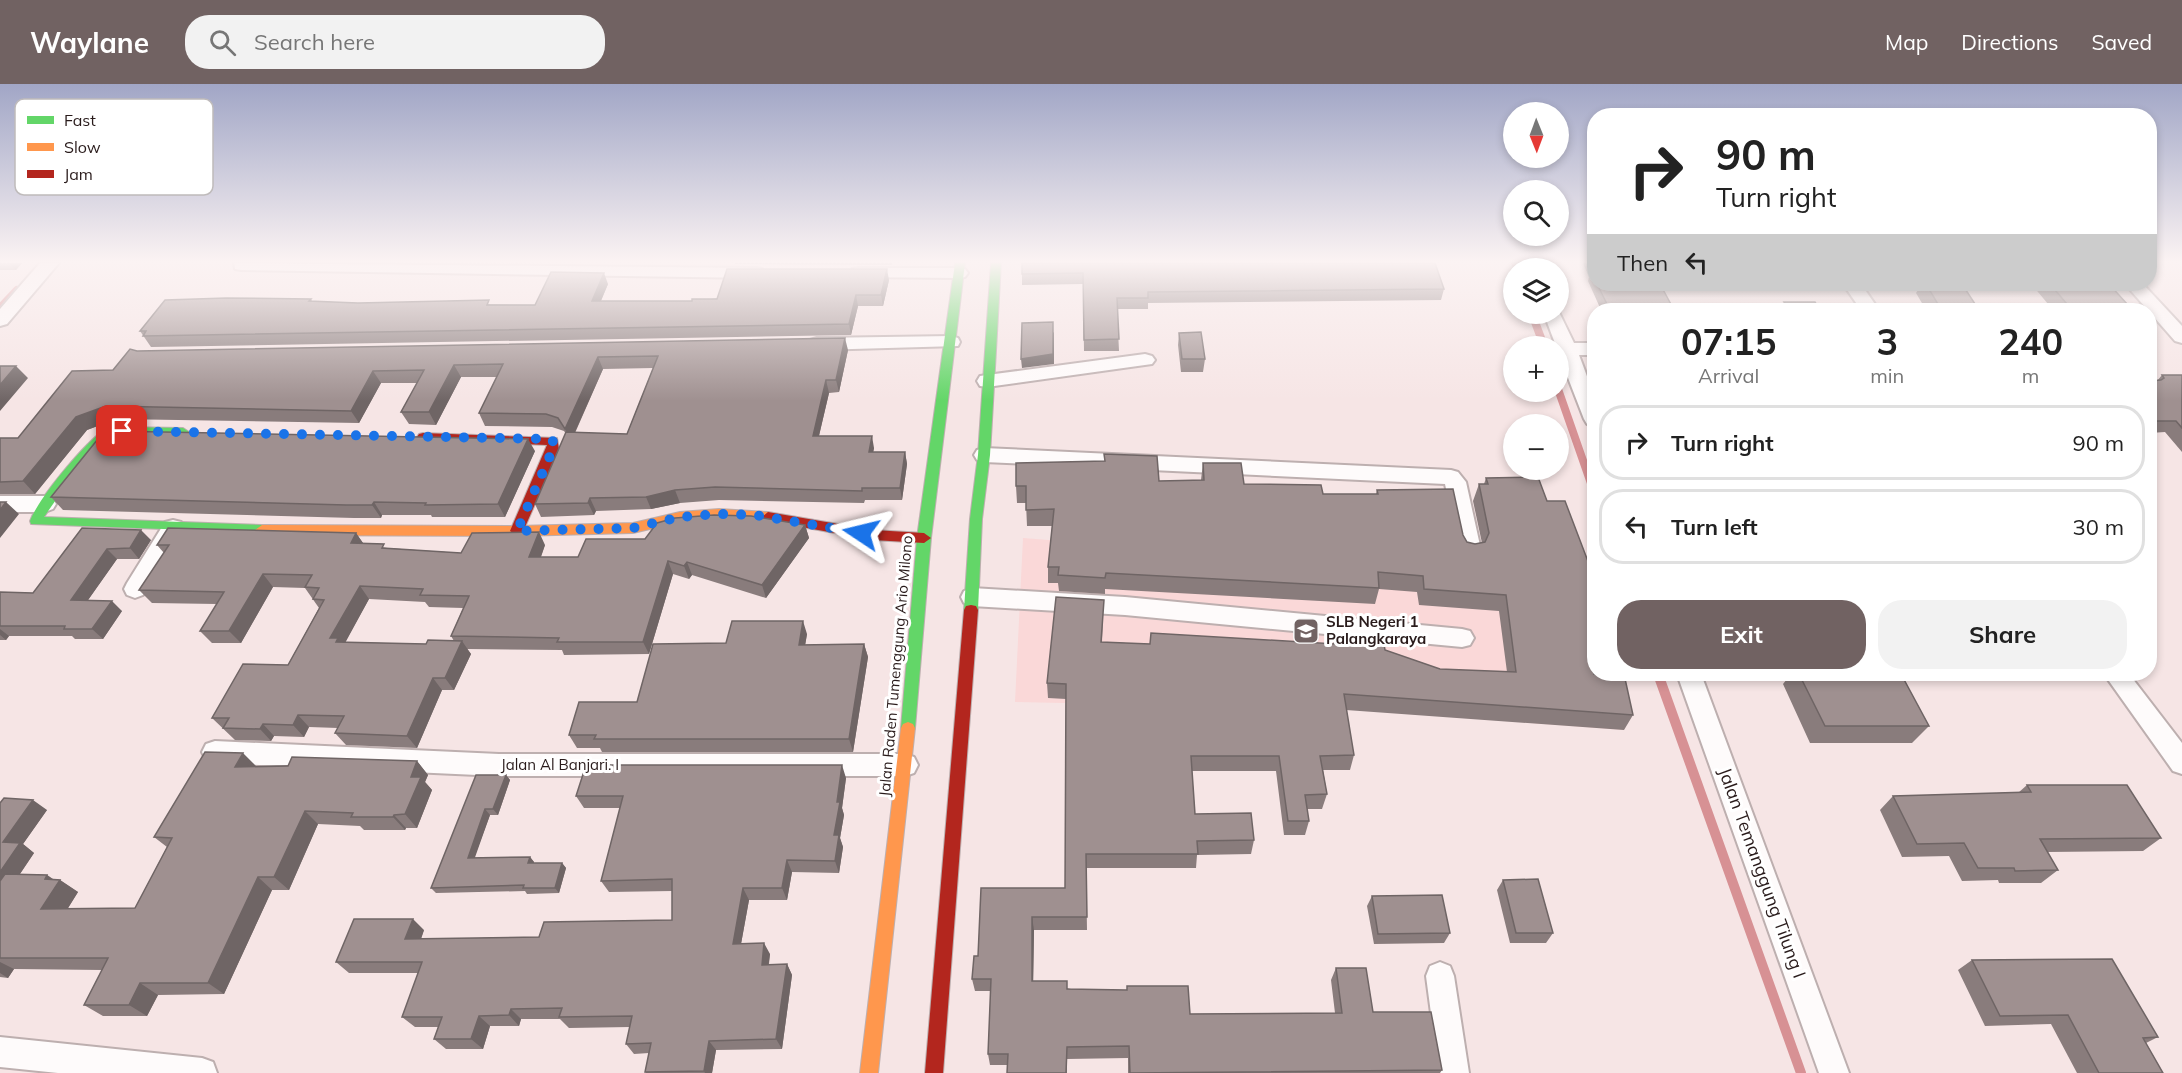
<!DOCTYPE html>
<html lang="en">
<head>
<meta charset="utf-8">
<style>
	:root { --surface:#fff; --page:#f2f2f2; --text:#222; --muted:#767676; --line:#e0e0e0; --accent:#716262 }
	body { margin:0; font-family:Mulish,sans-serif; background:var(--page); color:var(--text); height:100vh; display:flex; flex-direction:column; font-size:22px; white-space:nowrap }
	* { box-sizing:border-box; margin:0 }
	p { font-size:20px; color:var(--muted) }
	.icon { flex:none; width:33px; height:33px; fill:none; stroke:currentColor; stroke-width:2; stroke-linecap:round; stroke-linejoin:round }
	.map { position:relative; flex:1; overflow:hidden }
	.panel { position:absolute; left:1587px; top:219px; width:570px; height:378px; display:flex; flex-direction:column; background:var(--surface); border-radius:24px; box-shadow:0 3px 9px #0003 }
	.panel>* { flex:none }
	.hud { position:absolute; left:1587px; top:24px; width:570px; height:183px; border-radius:24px; box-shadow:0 3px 9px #0003; background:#fff; color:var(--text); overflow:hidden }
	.needle { width:39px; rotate:179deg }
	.fabs { position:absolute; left:1503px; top:18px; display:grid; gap:12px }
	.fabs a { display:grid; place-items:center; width:66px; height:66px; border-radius:50%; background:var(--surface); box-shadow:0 3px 9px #0003; font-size:30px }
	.pin { position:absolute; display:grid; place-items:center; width:51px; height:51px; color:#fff; margin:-26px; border-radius:12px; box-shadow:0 3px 9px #0006 }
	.me { position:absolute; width:66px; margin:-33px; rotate:280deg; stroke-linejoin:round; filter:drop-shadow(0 0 4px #0008) }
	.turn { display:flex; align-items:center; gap:21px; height:126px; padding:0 30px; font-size:27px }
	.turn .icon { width:78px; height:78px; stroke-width:2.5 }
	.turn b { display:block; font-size:42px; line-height:51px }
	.then { display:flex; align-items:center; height:57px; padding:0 30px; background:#0003; gap:12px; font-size:22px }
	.eta { display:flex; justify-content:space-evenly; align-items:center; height:102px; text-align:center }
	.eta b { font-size:36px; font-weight:700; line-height:42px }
	.action { display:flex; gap:12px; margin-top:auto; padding:12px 30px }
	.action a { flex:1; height:69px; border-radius:24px; background:var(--accent); color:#fff; font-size:24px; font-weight:700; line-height:69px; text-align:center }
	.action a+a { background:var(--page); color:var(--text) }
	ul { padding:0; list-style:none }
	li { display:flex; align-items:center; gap:18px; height:75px; margin:0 12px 9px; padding:0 18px; border:3px solid var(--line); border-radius:24px }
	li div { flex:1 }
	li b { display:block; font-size:22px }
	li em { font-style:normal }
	header { display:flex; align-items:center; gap:36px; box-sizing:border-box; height:84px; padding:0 30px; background:var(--accent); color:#fff }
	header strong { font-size:28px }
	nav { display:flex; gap:33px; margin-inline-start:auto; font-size:21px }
	.search { width:420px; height:54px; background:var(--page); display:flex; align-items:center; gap:15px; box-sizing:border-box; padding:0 21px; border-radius:24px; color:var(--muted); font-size:22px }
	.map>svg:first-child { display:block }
	.built { fill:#fad8d8 }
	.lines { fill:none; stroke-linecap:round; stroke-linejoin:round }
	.stream-far1 { stroke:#d79194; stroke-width:8 }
	.stream { stroke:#d79194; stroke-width:10 }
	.street-casing { stroke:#bdafaf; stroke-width:4 }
	.fast-casing { stroke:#bdafaf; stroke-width:2 }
	.slow-casing { stroke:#bdafaf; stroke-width:2 }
	.jam-casing { stroke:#bdafaf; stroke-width:2 }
	.street { fill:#fefbfb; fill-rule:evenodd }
	.fast { fill:#63d668; fill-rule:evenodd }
	.slow { fill:#ff974d; fill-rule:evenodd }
	.jam { fill:#b3261e; fill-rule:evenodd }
	.wall { fill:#897c7c; fill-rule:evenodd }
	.shaded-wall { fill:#6f6565 }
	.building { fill:#9f9090; stroke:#6f6565; stroke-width:1.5 }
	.route { stroke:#1a73e8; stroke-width:10; stroke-dasharray:0 18 }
	.labels { text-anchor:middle; stroke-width:6; stroke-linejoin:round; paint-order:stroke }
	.poi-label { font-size:15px; font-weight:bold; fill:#291b1b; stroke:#fff; text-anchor:start }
	.street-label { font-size:15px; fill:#291b1b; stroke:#fff }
	.near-street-label { font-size:18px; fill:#291b1b; stroke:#fff }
	.key { fill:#fff; stroke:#bfbbbb; stroke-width:1.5 }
	.key-label { font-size:16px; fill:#291b1b }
</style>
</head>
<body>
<header>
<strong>Waylane</strong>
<div class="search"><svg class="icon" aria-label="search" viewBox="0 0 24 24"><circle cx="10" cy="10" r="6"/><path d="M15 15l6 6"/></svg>Search here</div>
<nav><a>Map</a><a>Directions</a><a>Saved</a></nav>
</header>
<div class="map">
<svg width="2182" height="989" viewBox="0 0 2182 989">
	<rect width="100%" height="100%" fill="#f6e5e5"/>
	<path class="built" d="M1023 454 1395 483 1594 504V590H1612L1624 646 1348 625 1015 618Z"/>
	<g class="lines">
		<path class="stream-far1" d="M1515 179 1517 184
			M0 224 17 206
			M1532 230 1544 262
			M1558 305 1594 408"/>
		<path class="stream" d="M1658 590 1801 989"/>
		<g class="street-casing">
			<path id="street" d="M40 179H59L7 240 0 242V225Z
				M234 179 756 184 762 185 765 189 762 193 756 194 241 186 235 185Z
				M1524 179H1542L1545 184H1528Z
				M858 184H959L965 185 968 189 965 193 959 194 852 193 849 189 852 185Z
				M1843 200H1861L1879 226H1861Z
				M2125 200H2143L2182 242V259L2175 257Z
				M1558 226 1574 259H1594V271H1579L1594 311V342L1587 340 1584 335 1558 268V262H1556L1544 230H1558Z
				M951 252 958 254 960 258 958 262 817 266 810 264 808 260 810 256 817 254Z
				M1145 270 1152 272 1155 276 1152 280 987 303 980 302 977 297 980 292 987 291Z
				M984 364 1451 386 1458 388 1466 398 1481 466 1478 472 1470 474 1462 472 1459 466 1445 400 984 378 977 376 974 371 977 366Z
				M0 412H45L53 415 56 420 53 425 45 428H0Z
				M173 436 181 438 184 444 181 450 143 511 135 514 127 511 124 505 127 499 165 438Z
				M972 504 1125 513 1462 545 1470 547 1474 554 1470 561 1462 563 1125 531 972 522 964 519 961 513 964 507Z
				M1677 590H1701L1849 989H1819Z
				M2104 590H2129L2182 659V690L2173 687Z
				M215 657 499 670H905L914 673 918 681 914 689 905 692H499L215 679 206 676 202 668 206 660Z
				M1440 878 1450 882 1454 892 1469 989H1439L1426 892 1430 882Z
				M0 953 202 974 213 978 217 989H58L0 983Z"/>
		</g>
		<g class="fast-casing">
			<path id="fast" d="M955 179H965L931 454 915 644 913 648 908 650 903 648 901 644 917 454Z
				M991 179H1001L990 371 982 435 978 526 976 530H966L964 526 970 435 978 371Z
				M117 343 183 344 189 348 183 352 118 351 109 354 60 410 44 433 262 441 267 443 269 446 267 449 31 440 30 437C38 415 81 364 100 349 104 346 111 344 117 343Z"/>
		</g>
		<g class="slow-casing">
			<path id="slow" d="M719 425 768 428 774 433 768 438 719 435 680 438 633 449 517 452 262 451 255 446 262 441 517 442 633 439 680 428Z
				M908 638 913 640 915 644 878 989H860L901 644 903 640Z"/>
		</g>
		<g class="jam-casing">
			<path id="jam" d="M423 349 557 354 559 365 522 450 517 452 510 447 547 361 419 356 417 353 419 350Z
				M768 428 873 446 924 449 931 454 924 459 873 456 763 436 762 433Z
				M971 521 976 522 978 526 943 989H925L964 526 966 522Z"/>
		</g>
		<use href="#street" class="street"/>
		<use href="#fast" class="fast"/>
		<use href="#slow" class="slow"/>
		<use href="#jam" class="jam"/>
	</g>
	<path class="wall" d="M0 179H22L16 186H0Z
		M735 179H892V181L735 180Z
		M1022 179 1444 205 1441 216 1148 219V225H1117L1119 267H1084L1083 200 1022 201Z
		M1583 179H1594V200H1660L1673 224 1686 226H1601L1588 197 1589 193Z
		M889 196 883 222H858L851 251 151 263 140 247 311 215 312 217 358 219 535 221 608 200 601 217H692Z
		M1922 200H1962L1977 223 1975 226H1926L1916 209Z
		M1998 200H2109L2128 221 2124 226H2125H2053L2033 202 2001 203Z
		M1784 218 1820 226H1751L1753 223H1782Z
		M1179 249 1205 275 1203 288H1181L1178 261Z
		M848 266 839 308 829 309 819 352 874 364 873 368H905L907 380 902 416H865L864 419 719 416 680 419 651 425 596 427 594 431 541 433 535 420 566 350 564 347 552 343 485 342 479 329 497 293H461L436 341 409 340 401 328 417 299H381L359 339 116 335 87 346 35 410H0V354H18L113 286 137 267ZM653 284 627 350 575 349 603 285Z
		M2162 291H2182V368L2165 348 2150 349V297H2157Z
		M535 367 505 433H432L431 431H382L381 434H354L63 426 51 413Z
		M1203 379 1244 400 1323 410H1376L1377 406 1463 451 1467 458 1475 460 1482 459 1473 417 1479 400H1484L1486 394 1547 417 1633 631 1624 646 1346 626 1354 671 1350 686H1323L1327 710 1322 725H1307L1309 737 1305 751H1284L1276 687H1192L1195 730 1254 756 1251 770 1197 771 1196 784H1086L1087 846H1034L1033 897 1190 930 1335 929 1331 896 1336 884 1373 928 1442 986 1440 989H1128V974L1067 975V989H1007L1008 981H990L988 970 991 907H975L972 895 978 872 1065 804 1066 615 1048 614 1047 599 1103 532 1102 558 1150 560H1333L1334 557 1385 566 1440 585 1507 588 1499 527 1419 521 1417 508 1379 505 1375 520 1105 505V510L1059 507 1058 499H1048V483L1052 442H1027L1026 419H1017L1016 402 1159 397 1201 396Z
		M805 441 809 454 766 514 692 491 689 495 673 490 649 570 564 571 562 566 467 565 471 570 454 606H442L417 664 346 661 335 649 338 644 309 643 304 653 274 652 271 657 235 656 212 634 288 581 319 524 305 504 273 503 241 559H212L200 547 217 520 152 519 139 506 164 469 157 461 356 449 363 459 387 464 461 469 545 461 541 473H578L645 455ZM369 515 425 518 429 523 463 524 451 552 454 557 426 560 345 558Z
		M82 444 151 456 139 475H117L88 516 122 527 103 555H75L72 552H9L6 556H0V508L33 509Z
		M807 550 805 561 864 560 868 573 853 668H602L600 664H577L569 651 637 618 726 559Z
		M1791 590H1901L1929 642 1912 659H1810L1783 600Z
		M417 677 428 691 425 698 432 706 417 744H406L405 746H364L360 742 318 740 289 806H272L224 910 158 911 147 932H103L84 921 102 886 14 885 8 894 0 893V719L47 726 23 760 34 769 20 790 47 791 53 795 60 796 78 808 68 824H135L167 763 154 753 256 682Z
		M506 691 510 696 498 731H490L474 774 530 773 534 778V779H562L566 784 559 809 527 810 525 807 436 809 431 804Z
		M846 694 842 724 844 731 840 754 843 763 839 789 792 788 787 816H749L741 860 770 870 769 880H787L792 891 782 965 716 966 712 989H646L645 988 649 969 634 970 626 960 630 943 569 944 560 935H521L519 942H490L483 965H446L434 955 438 943H415L402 933 418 889H349L336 878 424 846 421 855 539 853 672 836V807L609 808 601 797 620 724H584L576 712Z
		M2027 701 2161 754 2143 767 2047 768 2058 786 2041 799H1999L1998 796 1962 797 1949 772 1902 773 1880 726 1893 712 2018 709Z
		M1503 796 1553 849 1546 859H1510L1497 806Z
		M1372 812 1450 849 1444 859 1374 860 1367 822Z
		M1972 876 2158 953 2146 959 2163 989H2077L2051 940 1985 942 1958 886Z"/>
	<path class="shaded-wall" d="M10 179H22L16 186Z
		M887 185 889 196 883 222 881 211Z
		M604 189 608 200 596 228 592 217Z
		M856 211 858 222 851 251 849 240Z
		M1054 248V280L1022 284 1021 275Z
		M845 254 848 266 839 308 836 296Z
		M598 273 603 285 571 357 565 345Z
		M454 281 461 293 436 341 429 328Z
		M16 282 28 294 0 327V301Z
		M373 287 381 299 359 339 351 327Z
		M826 296 829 309 816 364 813 352Z
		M106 322 116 335 87 346 35 410 23 397 76 333Z
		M872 352 874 364 871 380 869 368Z
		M528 355 535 367 505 433 498 420Z
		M905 368 907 380 902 416 900 404Z
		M675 406 680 419 651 425 646 413Z
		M590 414 596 427 594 431 588 419Z
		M6 418 19 430 0 454V426Z
		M374 418 382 431 381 434 372 421Z
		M805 441 809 454 766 514 762 501Z
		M141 446 151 456 139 475 130 464Z
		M539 448 545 461 536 486 529 473Z
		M356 449 365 462 351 459Z
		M107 465 117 475 81 526 71 516Z
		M668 477 673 490 649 570 643 558Z
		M687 478 692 491 689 495 684 482Z
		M263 490 273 503 241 559 229 547Z
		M360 502 369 515 344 561 348 566 330 554Z
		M112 517 122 527 103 555 92 545Z
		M803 537 807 550 803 574 799 561Z
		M0 545 9 552 6 556 0 551Z
		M462 557 471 570 454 606 445 594Z
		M864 560 868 573 853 668 849 655Z
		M433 594 442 606 417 664 407 652Z
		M298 631 309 643 304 653 293 641Z
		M263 640 274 652 271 657 260 645Z
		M243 669 257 683H235Z
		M417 677 428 691 425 698 432 706 417 744 405 730 411 693Z
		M842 681 846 694 842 724 844 731 840 754 843 763 839 789 835 777 834 751 837 718Z
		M506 691 510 696 498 731 493 725Z
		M33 716 47 726 23 760 34 769 5 812 0 808V788L3 758Z
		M485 725 490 731 473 779 468 774Z
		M305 727 318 740 289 806 274 793Z
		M394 731 406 744 405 746 393 733Z
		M530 773 534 778 532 785 528 779Z
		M787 776 792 788 787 816 782 804Z
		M562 779 566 784 559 809 555 804Z
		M47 791 58 799 60 796 78 808 60 837 41 825 45 795Z
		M258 793 272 806 224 910 208 899Z
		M743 804 749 816 739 871 733 860Z
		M1032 833 1034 846 1033 910 1032 897Z
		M413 835 424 846 417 866 405 855Z
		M764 859 770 870 767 891 762 881Z
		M0 878 14 885 8 894 0 889Z
		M787 880 792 891 782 965 776 955Z
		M140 899 158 911 147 932 129 921Z
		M511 925 521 935 519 942 509 931Z
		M479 932 490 942 483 965 471 955Z
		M709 957 716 966 712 989H705L704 987Z"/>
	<path class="building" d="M1022 179H1435L1444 205 1148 208V214H1117L1119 255 1084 256 1083 189 1022 190Z
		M727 185H887L881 211H856L849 240 143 252 146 247H140L165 216 226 214 311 215 309 217 358 219 489 216 487 221H535L551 188 604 189 592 217H692V215H717Z
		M1597 200H1660L1673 224H1685L1686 226H1604L1609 224Z
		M1926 200H1962L1977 223 1939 222Z
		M2050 200H2109L2128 221H2120L2125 226H2072Z
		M1784 218H1815L1820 226H1755L1753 223 1787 222Z
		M1053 238V270L1021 275 1022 239Z
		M1201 248 1205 275H1182L1179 249Z
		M845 254 836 296H826L813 352H872L869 368H905L900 404H862V407L715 403 675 406 646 413 590 414 588 419 535 420 566 348 627 350 658 272 598 273 565 345 558 334 546 330 479 329 503 280 454 281 429 328H401L424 286 373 287 351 327 106 322 76 333 23 397 0 398V354H18L72 287 113 286 130 265 137 267Z
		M0 282H16L0 301Z
		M2162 291H2182V344L2176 337H2150V297L2161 296 2164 294Z
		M110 347 528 355 498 420 425 421 426 419 374 418 372 421H346L51 413 102 350Z
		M1104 370 1157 372 1159 397 1204 396 1203 379H1241L1244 400 1321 401 1323 410H1378L1377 406 1453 405 1463 451 1467 458 1475 460 1485 458 1489 449 1479 400H1488L1486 394 1538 393 1547 417H1565L1589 480H1594V590H1624L1633 631 1344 610 1354 671 1320 672 1327 710 1305 711 1309 737H1288L1279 672H1191L1195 730 1251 729 1254 756 1197 757 1198 770H1086L1087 833H1032V897H1067V905L1127 906V902H1188L1190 930 1342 929 1336 884H1366L1373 928H1431L1442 986 1130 989 1129 962 1067 963 1066 989H1007L1008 970H988L991 895H972L974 872H978L981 804H1065L1066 600 1047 599 1056 513 1104 516 1101 558 1150 560 1151 549 1335 560 1334 557 1384 560 1385 566 1440 585 1516 588 1506 511 1424 505 1423 492 1378 488 1379 504 1106 489 1105 494 1058 491 1059 483H1048L1054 425 1026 426V402H1016V379L1105 377Z
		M0 418H6L0 426Z
		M714 431 751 432 805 441 762 501 687 478 684 482 668 477 643 558H557L559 554 451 552 469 512 420 511 423 505 360 502 330 554H338L336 558 426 560 428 556 462 557 445 594H433L407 652 335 649 344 632 298 631 293 641 263 640 260 645 223 644 229 634H212L243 580 288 581 324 516 313 515 319 504 305 503 312 491 263 490 229 547H200L224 508 139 506 169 461H157L168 444 356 449 351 459 384 460 382 464 461 469 472 449 539 448 529 473H578L586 455H645L657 439 675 434Z
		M82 444 141 446 130 464 107 465 71 516 112 517 92 545H64L65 542H0V508L33 509Z
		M732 537H803L799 561 864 560 849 655H594L596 651H569L579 618H637L653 560 726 559Z
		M1799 590H1901L1929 642H1825Z
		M205 668 243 669 235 683 288 682 292 673 417 677 411 693H421L405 730 394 731 393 733H351L353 729 305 727 274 793H258L208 899H140L129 921H84L108 874H0V797L5 790 47 791 45 795 60 796 41 825 135 824 172 754 154 753Z
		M586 681H842L837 718H840L834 751H839L835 777 787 776 782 804H743L733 860 764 859 762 881 787 880 776 955 709 957 704 987 645 988 651 959 626 960 632 932 559 933 562 924 511 925 509 931 479 932 471 955H434L442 933H402L422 878H336L354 835H413L405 855 539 853 544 838 672 836V795L601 797 623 712H576Z
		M476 691H506L493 725H485L468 774 530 773 528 779H562L555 804H523L524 801 431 804Z
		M2027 701H2127L2161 754 2040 755 2058 786 2015 787 2014 784H1978L1964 759 1917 760 1893 712 2031 708Z
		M4 714 33 716 3 758 20 759 0 788V719Z
		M1538 795 1553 849H1516L1503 796Z
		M1442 811 1450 849 1378 850 1372 812Z
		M2112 875 2158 953 2143 954 2163 989H2099L2068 931 2000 932 1972 876Z"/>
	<linearGradient id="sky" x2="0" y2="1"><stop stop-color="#a1a6c6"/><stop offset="0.56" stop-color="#fbf3f3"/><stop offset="1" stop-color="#fbf3f3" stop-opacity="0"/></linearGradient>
	<rect width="2182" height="317" fill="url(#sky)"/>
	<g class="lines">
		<path class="route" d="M122 347 551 355 555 360 553 365 517 447 633 444 680 433 719 430 755 431 861 449"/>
	</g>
	<defs>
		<g id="school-square" transform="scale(1.35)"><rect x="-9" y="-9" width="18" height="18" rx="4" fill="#716262" stroke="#fff"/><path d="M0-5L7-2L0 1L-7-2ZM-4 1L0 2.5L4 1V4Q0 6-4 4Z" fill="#fff"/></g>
	</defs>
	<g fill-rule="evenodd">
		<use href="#school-square" x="1306" y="547"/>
	</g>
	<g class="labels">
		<g class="poi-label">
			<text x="1326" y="543">SLB Negeri 1<tspan x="1326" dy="17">Palangkaraya</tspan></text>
		</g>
		<g class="street-label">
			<text transform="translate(896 582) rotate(-85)" y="5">Jalan Raden Tumenggung Ario Milono</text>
			<text x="560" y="686">Jalan Al Banjari. I</text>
		</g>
		<g class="near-street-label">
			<text transform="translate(1762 789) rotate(70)" y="6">Jalan Temanggung Tilung I</text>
		</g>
	</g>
	<rect x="15" y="15" width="198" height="96" rx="9" class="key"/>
	<rect x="27" y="32" width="27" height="8" fill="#63d668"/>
	<rect x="27" y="59" width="27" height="8" fill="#ff974d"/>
	<rect x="27" y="86" width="27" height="8" fill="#b3261e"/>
	<g class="key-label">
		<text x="64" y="42">Fast</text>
		<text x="64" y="69">Slow</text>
		<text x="64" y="96">Jam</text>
	</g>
</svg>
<div class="fabs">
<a><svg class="needle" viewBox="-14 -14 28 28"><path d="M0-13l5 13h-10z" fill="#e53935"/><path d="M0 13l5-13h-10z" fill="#767676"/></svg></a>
<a><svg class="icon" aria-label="search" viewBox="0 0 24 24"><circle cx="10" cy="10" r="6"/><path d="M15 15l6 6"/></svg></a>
<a><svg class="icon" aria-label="layers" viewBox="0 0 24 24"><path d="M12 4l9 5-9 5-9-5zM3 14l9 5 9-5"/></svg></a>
<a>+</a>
<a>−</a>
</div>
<div class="pin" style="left:122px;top:347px;background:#d93025"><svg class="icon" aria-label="arrive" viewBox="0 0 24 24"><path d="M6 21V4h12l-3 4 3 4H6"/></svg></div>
<svg class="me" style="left:861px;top:449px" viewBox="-20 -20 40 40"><path d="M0-17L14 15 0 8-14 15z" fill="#1a73e8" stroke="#fff" stroke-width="4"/></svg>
<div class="hud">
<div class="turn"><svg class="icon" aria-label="right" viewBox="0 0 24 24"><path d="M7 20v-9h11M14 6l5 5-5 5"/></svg><div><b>90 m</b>Turn right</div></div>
<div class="then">Then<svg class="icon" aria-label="left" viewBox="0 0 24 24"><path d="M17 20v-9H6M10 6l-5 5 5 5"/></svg></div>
</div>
<section class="panel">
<div class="eta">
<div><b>07:15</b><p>Arrival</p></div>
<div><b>3</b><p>min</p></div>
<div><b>240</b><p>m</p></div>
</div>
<ul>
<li><svg class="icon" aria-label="right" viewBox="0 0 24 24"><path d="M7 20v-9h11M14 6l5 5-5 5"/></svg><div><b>Turn right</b></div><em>90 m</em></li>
<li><svg class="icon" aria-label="left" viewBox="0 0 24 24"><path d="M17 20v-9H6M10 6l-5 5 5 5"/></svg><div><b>Turn left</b></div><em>30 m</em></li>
</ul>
<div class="action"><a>Exit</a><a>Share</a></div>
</section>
</div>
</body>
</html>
